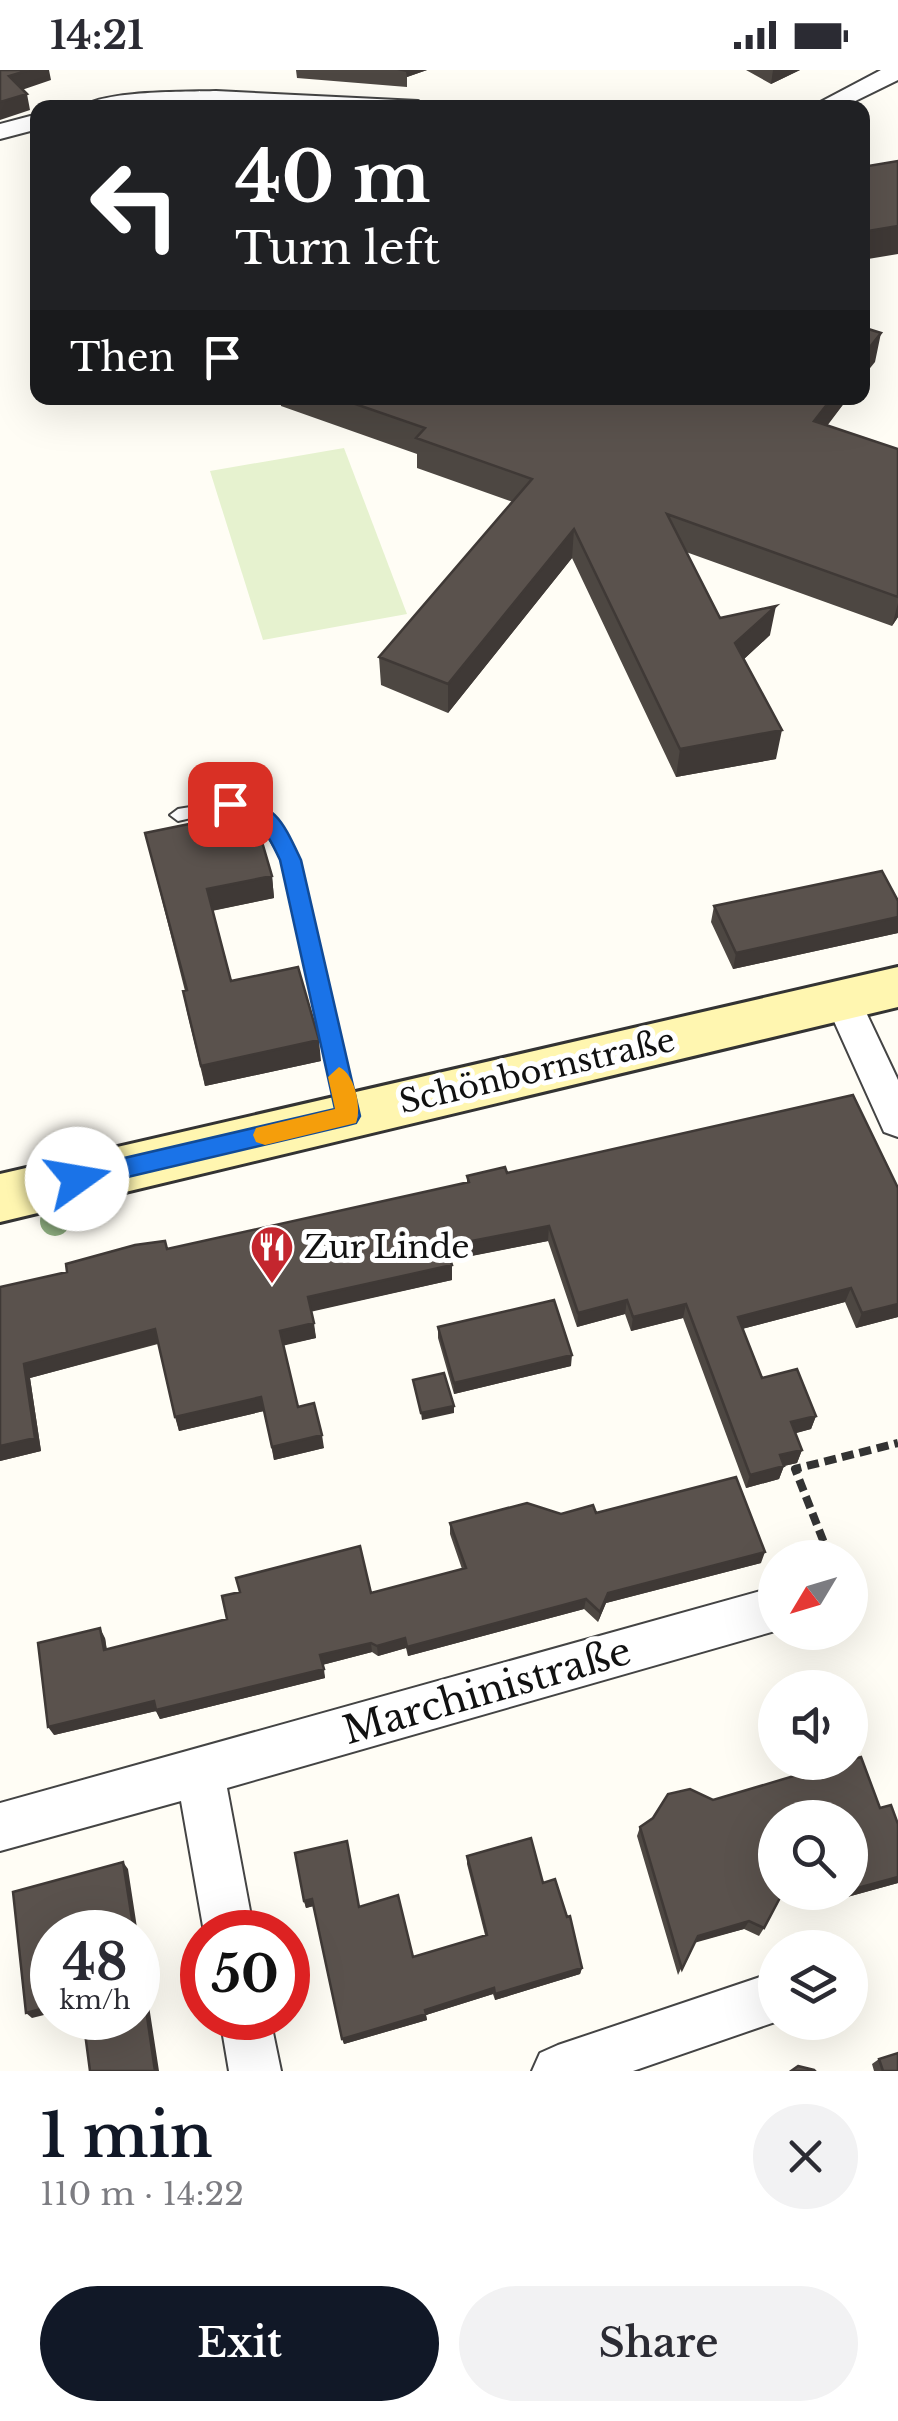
<!DOCTYPE html>
<html lang="en">
<head>
<meta charset="utf-8">
<style>
	:root { --surface:#fff; --page:#f2f2f3; --text:#2b2b33; --muted:#7c7c81; --accent:#111827 }
	body { margin:0; font-family:"Libre Baskerville",serif; background:var(--page); color:var(--text); height:100vh; display:flex; flex-direction:column; font-size:38px; white-space:nowrap }
	* { box-sizing:border-box; margin:0 }
	p { font-size:32px; color:var(--muted) }
	.icon { flex:none; width:55px; height:55px; fill:none; stroke:currentColor; stroke-width:2; stroke-linecap:round; stroke-linejoin:round }
	.map { position:relative; height:2001px; overflow:hidden }
	.side { display:flex; flex-direction:column; background:var(--surface); flex:1 }
	.side>* { flex:none }
	.hud { position:absolute; left:30px; top:30px; width:840px; height:305px; border-radius:20px; box-shadow:0 10px 40px #0002; background:#202124; color:#fff; overflow:hidden }
	.needle { width:65px; rotate:232deg }
	.fabs { position:absolute; left:758px; top:1470px; display:grid; gap:20px }
	.fabs a { display:grid; place-items:center; width:110px; height:110px; border-radius:50%; background:var(--surface); box-shadow:0 10px 40px #0002; font-size:50px }
	.speed { position:absolute; left:30px; top:1840px; display:flex; gap:20px; font-size:50px; font-weight:700; text-align:center }
	.speed>* { display:grid; place-content:center; width:130px; height:130px; border-radius:50%; background:var(--surface); box-shadow:0 10px 40px #0002; line-height:1 }
	.speed small { font-size:25px; font-weight:400 }
	.speed .limit { border:15px solid #d22; background:#fff; color:#111 }
	.pin { position:absolute; display:grid; place-items:center; width:85px; height:85px; color:#fff; margin:-42px; border-radius:20px; box-shadow:0 5px 15px #0006 }
	.me { position:absolute; width:110px; margin:-55px; rotate:77deg; stroke-linejoin:round; filter:drop-shadow(0 0 8px #0008) }
	.turn { display:flex; align-items:center; gap:35px; height:210px; padding:0 40px; font-size:45px }
	.turn .icon { width:130px; height:130px; stroke-width:2.5 }
	.turn b { display:block; font-size:70px; line-height:85px }
	.then { display:flex; align-items:center; height:95px; padding:0 40px; background:#0003; gap:20px; font-size:38px }
	.round { display:grid; place-items:center; flex:none; width:105px; height:105px; border-radius:52px; background:var(--page) }
	.headline { display:flex; align-items:center; justify-content:space-between; height:170px; padding:0 40px }
	h1 { font-size:60px; font-weight:600; line-height:75px; color:var(--accent) }
	.action { display:flex; gap:20px; margin-top:auto; padding:20px 40px }
	.action a { flex:1; height:115px; border-radius:60px; background:var(--accent); color:#fff; font-size:40px; font-weight:600; line-height:115px; text-align:center }
	.action a+a { background:var(--page); color:var(--text) }
	.status { display:flex; justify-content:space-between; align-items:center; height:70px; padding:0 50px; background:var(--surface); direction:ltr }
	.status svg { height:28px; fill:currentColor }
	.map>svg:first-child { display:block }
	.pitch { fill:#e6f2cf }
	.lines { fill:none; stroke-linecap:round; stroke-linejoin:round }
	.service-casing { stroke:#444; stroke-width:4 }
	.minor-casing { stroke:#444; stroke-width:4 }
	.secondary-casing { stroke:#333; stroke-width:6 }
	.path { stroke:#333; stroke-width:8; stroke-dasharray:12 6; stroke-linecap:butt }
	.service { fill:#fff; fill-rule:evenodd }
	.minor { fill:#fff; fill-rule:evenodd }
	.secondary { fill:#fff6b0; fill-rule:evenodd }
	.tree { fill:#8dad7f }
	.wall { fill:#4d4742 }
	.shaded-wall { fill:#3f3936 }
	.building { fill:#5a524d; stroke:#3f3936; stroke-width:2.5 }
	.route { fill:#1a73e8; stroke:#114b97; stroke-width:2.5 }
	.slow { fill:#f59e0b }
	.labels { text-anchor:middle; stroke-width:10; stroke-linejoin:round; paint-order:stroke }
	.street-label { font-size:32px; fill:#111; stroke:#fff }
	.poi-label { font-size:32px; fill:#111; stroke:#fff; text-anchor:start }
	.near-street-label { font-size:38px; fill:#111; stroke:#fff }
</style>
</head>
<body>
<div class="status"><b>14:21</b><svg viewBox="0 0 49 12"><path d="M0 12V9h3v3zM5 12V6h3v6zM10 12V3h3v9zM15 12V0h3v12zM26 1h20v11H26zM47 4h2v5h-2z"/></svg></div>
<div class="map">
<svg width="898" height="2001" viewBox="0 0 898 2001">
	<rect width="100%" height="100%" fill="#fffdf5"/>
	<path class="pitch" d="M344 378 407 544 263 570 210 401Z"/>
	<g class="lines">
		<g class="service-casing">
			<path id="service" d="M234 730C270 736 283 760 298 790L357 1045 354 1050H342L339 1045 282 790C253 732 236 738 178 751L170 745 178 739Z"/>
		</g>
		<g class="minor-casing">
			<path id="minor" d="M881 0H898V10L841 38H809Z
				M216 21 418 31 430 38H81C101 20 187 22 216 21Z
				M38 44V59L0 69V54Z
				M842 914 855 919 898 1010V1067L884 1062 824 929 829 919Z
				M775 1517V1561L227 1718 254 1862H204L181 1731 0 1781V1733Z
				M775 1902V1952L633 2001H532L540 1983 558 1975Z
				M220 1948H270L281 2001H229Z"/>
		</g>
		<g class="secondary-casing">
			<path id="secondary" d="M898 897V937L0 1152V1104Z"/>
		</g>
		<path class="path" d="M830 1488 795 1399 898 1373"/>
		<use href="#service" class="service"/>
		<use href="#minor" class="minor"/>
		<use href="#secondary" class="secondary"/>
	</g>
	<circle class="tree" cx="55" cy="1151" r="15"/>
	<path class="wall" d="M296 0H427L407 7V17L297 8Z
		M746 0H800L771 14Z
		M280 328H848L827 355 898 379V547L892 556 686 482 720 548 770 565 744 589 776 689 676 707 572 488 448 643 381 615 379 587 513 432 417 398V384L281 336Z
		M145 763 272 806 274 828 212 841 231 911 321 991 205 1016 187 942 183 921H185Z
		M898 831V863L733 899 711 852 714 836Z
		M507 1103 898 1118V1247L856 1258 845 1232 742 1259 762 1308 816 1346 811 1359 795 1363 802 1380 797 1393 784 1396 779 1409 746 1418 683 1248 631 1261 625 1244 577 1257 548 1171 450 1190 452 1210 311 1241 316 1268 283 1275 298 1337 324 1378 274 1390 264 1341 179 1361 158 1274 30 1308 41 1381 0 1391V1217L467 1112V1106Z
		M438 1257 571 1296 454 1324 438 1268Z
		M596 1443 761 1493 606 1533 598 1552 584 1539 408 1586 406 1578 378 1586 372 1582 322 1595 325 1608 160 1649 156 1641 54 1665 105 1568 107 1580 371 1523 462 1499 450 1464V1453L561 1444Z
		M713 1730 880 1738 898 1754V1813L811 1837 807 1822H850L775 1748 764 1858 759 1866 744 1859 694 1872 678 1905 637 1766 640 1757Z
		M467 1786 543 1813 582 1898 580 1904 495 1930 493 1924 426 1945 427 1950 344 1974 313 1836 306 1838 304 1831 359 1837 413 1887 485 1865 467 1794Z
		M879 1989 898 2001H874L872 1994Z"/>
	<path class="shaded-wall" d="M29 0H49L51 10 13 23 9 6Z
		M397 0H427L407 7 406 2Z
		M773 0H800L771 14Z
		M27 24 30 40 0 50V32Z
		M898 156V184L862 190V162Z
		M881 263 875 292 862 308V287Z
		M832 328H848L809 380 814 351Z
		M574 459 572 488 448 643V614Z
		M898 533V547L892 556Z
		M776 536 770 565 730 602 735 573Z
		M782 660 776 689 676 707 680 679Z
		M272 806 274 828 210 841 207 819Z
		M898 847V863L733 899 736 883Z
		M319 970 321 991 205 1016 201 996Z
		M549 1156 548 1171 446 1191V1176Z
		M452 1195V1210L310 1242 308 1227Z
		M851 1218 845 1232 734 1261 738 1247Z
		M627 1230 625 1244 577 1257 578 1243Z
		M686 1234 683 1248 631 1261 633 1247Z
		M898 1234V1247L856 1258 862 1243Z
		M314 1253 316 1268 282 1276 280 1261Z
		M155 1259 159 1273 30 1308 41 1381 0 1391V1376L24 1294Z
		M572 1285 571 1296 454 1324V1313Z
		M261 1327 264 1341 179 1361 175 1347Z
		M454 1336V1343L422 1350 421 1343Z
		M816 1346 811 1359 786 1366 791 1352Z
		M322 1365 324 1378 274 1390 272 1377Z
		M802 1380 797 1393 775 1398 780 1385Z
		M784 1396 779 1409 746 1418 750 1405Z
		M765 1482 761 1493 606 1533 598 1552 600 1542 608 1523Z
		M586 1529 584 1539 408 1586 407 1577Z
		M100 1558 105 1568 108 1590 104 1580Z
		M405 1568 406 1578 378 1586 377 1576Z
		M371 1573 372 1582 322 1595 320 1585Z
		M324 1599 325 1608 160 1649 156 1641 54 1665 48 1657 154 1631Z
		M123 1792 128 1799 159 2001H155L138 1885V1862H134Z
		M898 1807V1813L811 1837 817 1829 842 1822H850V1820Z
		M312 1829 314 1836 306 1838 304 1831Z
		M749 1851 744 1859 694 1873 698 1866Z
		M582 1898 580 1904 495 1930V1924Z
		M494 1918 493 1924 426 1945 427 1950 344 1974 342 1969 425 1940Z
		M52 1936V1943L32 1948 26 1943Z"/>
	<path class="building" d="M0 0H29L9 6 27 24 0 32Z
		M898 91V156L862 162V97Z
		M862 257 881 263 862 287Z
		M338 328H832L814 351 898 379V527L667 444 720 548 776 536 735 573 782 660 680 679 574 459 448 614 379 587 532 409 416 368 425 358Z
		M253 741 272 806 207 819 231 911 298 897 319 970 201 996 183 921 187 920 145 763Z
		M882 801 898 831V847L736 883 714 836Z
		M853 1025 898 1118V1234L862 1243 851 1218 738 1247 762 1308 797 1299 816 1346 791 1352 802 1380 780 1385 784 1396 750 1405 686 1234 633 1247 627 1230 578 1243 549 1156 446 1176 452 1195 308 1227 314 1253 280 1261 298 1337 314 1333 322 1365 272 1377 261 1327 175 1347 155 1259 24 1294 35 1368 0 1376V1217L67 1202 66 1194 135 1175 165 1171 167 1179 469 1112 467 1106 505 1097 507 1103Z
		M554 1230 572 1285 454 1313 438 1257Z
		M444 1303 454 1336 421 1343 413 1310Z
		M736 1407 765 1482 608 1523 600 1542 586 1529 407 1577 405 1568 377 1576 371 1573 320 1585 324 1599 156 1640 154 1631 48 1657 38 1573 100 1558 104 1580 227 1549 222 1526 240 1522 236 1508 360 1476 371 1523 466 1498 450 1453 527 1433 561 1444 593 1435 596 1443Z
		M861 1687 880 1738 891 1735 898 1754V1807L850 1820V1748H775V1822H783L764 1858 749 1851 698 1866 682 1899 640 1757 653 1748 668 1724 690 1719 713 1730 841 1692H850V1690Z
		M531 1768 543 1813 555 1809 567 1847 570 1846 582 1898 495 1924 494 1918 425 1940 426 1944 342 1969 312 1829 304 1831 295 1783 347 1771 359 1837 398 1825 413 1887 487 1865 467 1786Z
		M123 1792 134 1862H52V1936L26 1943 13 1822Z
		M815 1822H842L817 1829Z
		M138 1885 155 2001H90L83 1948H138Z
		M898 1983V2001H883L879 1989Z
		M798 1996 814 2000 815 2001H791Z"/>
	<path class="route" d="M230 726C276 734 282 750 301 790L360 1046 356 1053 348 1055 77 1119 69 1116 65 1109 69 1102 77 1099 335 1039 280 790C264 756 259 749 223 739V728Z"/>
	<path class="slow" d="M339 997C355 1004 362 1038 356 1053L265 1075 256 1072 253 1065 256 1058 335 1039 328 1007Z"/>
	<defs>
		<g id="restaurant-pin" transform="scale(2.25)"><path d="M0 17L-7.5 6A9.5 9.5 0 1 1 7.5 6Z" fill="#c4262e" stroke="#fff"/><path d="M-5-6h1v4h1v-4h1v4h1v-4h1v5L-1.5 .5V6h-2V.5L-5-1ZM5-6V6H3V1.5H1.5Q1.5-4 5-6Z" fill="#fff"/></g>
	</defs>
	<g fill-rule="evenodd">
		<use href="#restaurant-pin" x="272" y="1177"/>
	</g>
	<g class="labels">
		<g class="street-label">
			<text transform="translate(537 1001) rotate(-13)" y="11">Schönbornstraße</text>
		</g>
		<g class="poi-label">
			<text x="304" y="1188">Zur Linde</text>
		</g>
		<g class="near-street-label">
			<text transform="translate(487 1621) rotate(-16)" y="13">Marchinistraße</text>
		</g>
	</g>
</svg>
<div class="fabs">
<a><svg class="needle" viewBox="-14 -14 28 28"><path d="M0-13l5 13h-10z" fill="#e53935"/><path d="M0 13l5-13h-10z" fill="#7c7c81"/></svg></a>
<a><svg class="icon" aria-label="sound" viewBox="0 0 24 24"><path d="M4 9h4l5-4v14l-5-4H4zM17 9q2 3 0 6"/></svg></a>
<a><svg class="icon" aria-label="search" viewBox="0 0 24 24"><circle cx="10" cy="10" r="6"/><path d="M15 15l6 6"/></svg></a>
<a><svg class="icon" aria-label="layers" viewBox="0 0 24 24"><path d="M12 4l9 5-9 5-9-5zM3 14l9 5 9-5"/></svg></a>
</div>
<div class="speed"><div>48<small>km/h</small></div><div class="limit">50</div></div>
<div class="pin" style="left:230px;top:734px;background:#d93025"><svg class="icon" aria-label="arrive" viewBox="0 0 24 24"><path d="M6 21V4h12l-3 4 3 4H6"/></svg></div>
<svg class="me" style="left:77px;top:1109px" viewBox="-20 -20 40 40"><circle r="19" fill="#fff"/><path d="M0-13L10 11 0 6-10 11z" fill="#1a73e8"/></svg>
<div class="hud">
<div class="turn"><svg class="icon" aria-label="left" viewBox="0 0 24 24"><path d="M17 20v-9H6M10 6l-5 5 5 5"/></svg><div><b>40 m</b>Turn left</div></div>
<div class="then">Then<svg class="icon" aria-label="arrive" viewBox="0 0 24 24"><path d="M6 21V4h12l-3 4 3 4H6"/></svg></div>
</div>
</div>
<section class="side">
<div class="headline"><div><h1>1 min</h1><p>110 m · 14:22</p></div><a class="round"><svg class="icon" aria-label="close" viewBox="0 0 24 24"><path d="M6 6l12 12M18 6L6 18"/></svg></a></div>
<div class="action"><a>Exit</a><a>Share</a></div>
</section>
</body>
</html>
